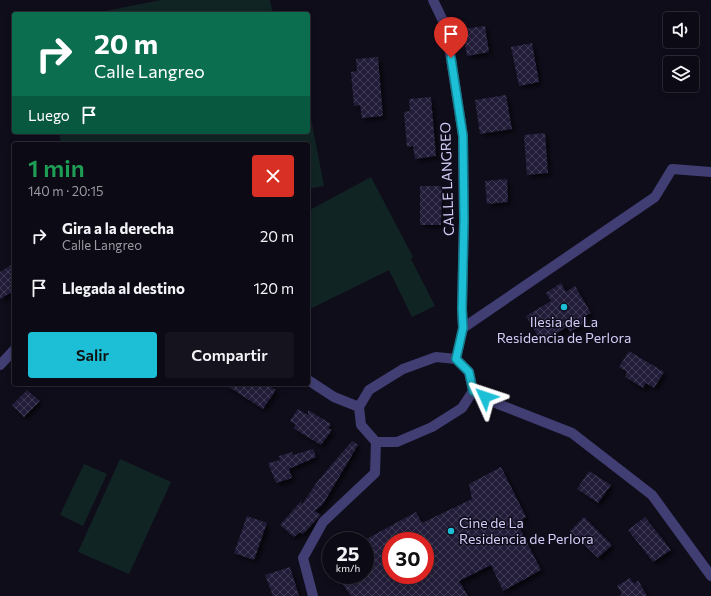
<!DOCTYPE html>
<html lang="es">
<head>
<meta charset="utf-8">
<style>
	:root { --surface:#0c0a14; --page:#15131d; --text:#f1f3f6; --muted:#9a9aa0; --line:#2c2b34; --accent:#1cbfd6 }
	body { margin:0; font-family:Commissioner,sans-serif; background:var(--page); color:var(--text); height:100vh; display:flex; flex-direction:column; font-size:15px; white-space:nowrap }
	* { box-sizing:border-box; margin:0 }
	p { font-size:13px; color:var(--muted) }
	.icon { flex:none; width:22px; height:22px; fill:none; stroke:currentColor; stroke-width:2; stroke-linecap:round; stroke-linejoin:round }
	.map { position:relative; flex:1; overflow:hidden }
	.side { position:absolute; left:12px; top:142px; width:298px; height:244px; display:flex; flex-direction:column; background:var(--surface); border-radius:4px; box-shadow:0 2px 6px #0003,0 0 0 1px var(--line) }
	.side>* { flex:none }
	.guide { position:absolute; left:12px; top:12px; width:298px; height:122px; border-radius:4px; box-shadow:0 2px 6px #0003,0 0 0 1px var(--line); background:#0b6e4f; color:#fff; overflow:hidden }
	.controls { position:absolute; left:663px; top:12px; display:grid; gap:8px }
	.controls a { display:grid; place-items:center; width:36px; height:36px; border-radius:4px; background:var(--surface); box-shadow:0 2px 6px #0003,0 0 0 1px var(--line); font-size:20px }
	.speed { position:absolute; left:322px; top:532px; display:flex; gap:8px; font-size:20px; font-weight:700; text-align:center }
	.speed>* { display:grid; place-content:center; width:52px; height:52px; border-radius:50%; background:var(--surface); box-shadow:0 2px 6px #0003,0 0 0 1px var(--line); line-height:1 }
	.speed small { font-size:10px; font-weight:400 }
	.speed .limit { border:6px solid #d22; background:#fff; color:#111 }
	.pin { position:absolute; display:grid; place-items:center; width:34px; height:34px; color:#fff; margin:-41px -17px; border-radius:50% 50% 50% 0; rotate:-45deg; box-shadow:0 0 4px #0007 }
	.pin .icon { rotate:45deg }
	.me { position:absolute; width:44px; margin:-22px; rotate:312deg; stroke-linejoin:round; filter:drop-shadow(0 0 3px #0008) }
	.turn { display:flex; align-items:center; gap:14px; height:84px; padding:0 16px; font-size:18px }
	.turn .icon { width:52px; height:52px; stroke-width:2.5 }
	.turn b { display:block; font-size:28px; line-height:34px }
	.then { display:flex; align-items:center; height:38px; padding:0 16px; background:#0003; gap:8px; font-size:15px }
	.round { display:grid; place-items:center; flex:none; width:42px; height:42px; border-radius:4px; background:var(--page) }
	.head { display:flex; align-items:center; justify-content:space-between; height:68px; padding:0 16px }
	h1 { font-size:24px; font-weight:600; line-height:30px; color:#1e9e55 }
	.cta { display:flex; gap:8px; margin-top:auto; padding:8px 16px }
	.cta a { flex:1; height:46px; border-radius:4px; background:var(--accent); color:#111; font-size:16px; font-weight:600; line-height:46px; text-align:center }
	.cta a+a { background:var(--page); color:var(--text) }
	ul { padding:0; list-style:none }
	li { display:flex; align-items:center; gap:12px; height:52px; padding:0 16px }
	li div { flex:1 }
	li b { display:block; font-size:15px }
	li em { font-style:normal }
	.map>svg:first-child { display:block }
	.park { fill:#112424 }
	.building { fill:url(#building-cross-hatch); fill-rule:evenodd; filter:url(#shadow) }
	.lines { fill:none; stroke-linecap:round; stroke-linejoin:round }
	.street { stroke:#413e74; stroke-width:10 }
	.route-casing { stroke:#127c8b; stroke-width:10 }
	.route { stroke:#1cbfd6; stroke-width:7 }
	.poi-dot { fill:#1cbfd6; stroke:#100d1b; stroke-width:1.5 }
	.labels { text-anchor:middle; stroke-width:3; stroke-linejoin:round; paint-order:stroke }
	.street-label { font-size:14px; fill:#d3cdf8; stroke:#100d1b }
	.poi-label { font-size:14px; fill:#d3cdf8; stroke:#100d1b }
</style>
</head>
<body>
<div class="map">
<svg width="711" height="596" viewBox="0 0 711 596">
	<defs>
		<pattern id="building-cross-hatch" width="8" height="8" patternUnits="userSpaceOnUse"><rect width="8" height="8" fill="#221c39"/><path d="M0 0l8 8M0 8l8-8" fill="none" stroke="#413c56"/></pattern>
		<filter id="shadow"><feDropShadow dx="3.5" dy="3.5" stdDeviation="2" flood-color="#0009"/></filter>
	</defs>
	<rect width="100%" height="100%" fill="#100d1b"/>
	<path class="park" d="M161 0H270L273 14H90Z
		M308 103 324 186 308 189V144H61L59 132H308Z
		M371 177 413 257 411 259 435 306 412 317 389 270 308 310V211Z
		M120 459 171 482 129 574 78 552Z
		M84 464 107 474 83 526 60 515Z"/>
	<path class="building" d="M485 26 489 52 467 56 463 29Z
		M532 43 539 82 519 86 511 47Z
		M378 57 383 116 362 118 360 105 354 106 351 72 357 71 356 59Z
		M506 95 512 129 480 134 475 100Z
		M431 97 436 156 415 159 413 146 407 147 404 112 410 111 409 99Z
		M545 133 548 173 527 175 524 135Z
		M507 179 508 202 487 204 485 181Z
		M420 186H442L441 225H420Z
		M14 263V291L0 299V272Z
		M561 283 566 292 575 286 591 313 582 318 585 323 570 332 567 327 542 343 526 316 551 301 546 293Z
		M629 351 664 372 654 388 646 383 643 388 625 377 627 372 619 367Z
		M224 384H266L276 390 263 409Z
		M27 390 40 401 24 417 12 405Z
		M298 409 308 415V410L331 424 328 428 332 430 321 445 293 428 296 425 290 421Z
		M352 441 358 445 323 504 315 511 321 515 303 534 300 532 294 537 280 525 301 501 302 505 317 482Z
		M313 449 316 457 289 469 292 478 276 483 268 463 280 460 279 456 292 452 293 455Z
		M501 467 526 517 517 523 541 570 503 591 491 565 459 581 468 596H351L336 575H365V541H363L416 512 422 523 472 499 469 484ZM391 541H425V575H391Z
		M589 471 611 485 598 503 577 489Z
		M247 516 267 523 254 560 234 553Z
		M584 517 612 545 598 558 570 531Z
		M645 517 671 550 653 562 628 530Z
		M290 567 299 596H273L265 575Z
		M630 578 634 584 638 580 647 596H620L622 594 617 586Z"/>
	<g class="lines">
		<path class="street" d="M433 0 446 27 463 136 464 220 462 309 463 328 456 359
			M463 328 655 197 672 169 711 172
			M436 357 456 359 469 372 473 391 462 408 432 427 397 442H376L361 425 359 407 369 390 403 369Z
			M0 365 14 350
			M308 380 334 397 359 407
			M473 391 498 404 572 433 652 495 711 576
			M313 596 303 558 323 522 375 473 376 442"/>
	</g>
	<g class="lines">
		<g class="route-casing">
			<path id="route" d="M451 58 463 136 464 220 462 309 463 328 456 359 469 372 473 391 485 397"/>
		</g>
		<use href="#route" class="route"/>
	</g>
	<g class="poi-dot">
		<circle cx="564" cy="307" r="4"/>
		<circle cx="451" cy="531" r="4"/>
	</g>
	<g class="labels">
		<g class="street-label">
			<text transform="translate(447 179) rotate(-92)" y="5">CALLE LANGREO</text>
		</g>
		<g class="poi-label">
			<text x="564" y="327">Ilesia de La<tspan x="564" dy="16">Residencia de Perlora</tspan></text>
			<text x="459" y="528" text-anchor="start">Cine de La<tspan x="459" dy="16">Residencia de Perlora</tspan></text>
		</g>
	</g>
</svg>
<div class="controls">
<a><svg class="icon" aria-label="sound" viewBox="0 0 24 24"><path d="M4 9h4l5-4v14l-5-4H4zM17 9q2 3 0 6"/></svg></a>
<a><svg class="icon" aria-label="layers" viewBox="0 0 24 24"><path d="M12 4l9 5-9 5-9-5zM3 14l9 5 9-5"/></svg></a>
</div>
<div class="speed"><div>25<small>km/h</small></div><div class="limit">30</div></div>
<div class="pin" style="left:451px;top:58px;background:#d93025"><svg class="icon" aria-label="arrive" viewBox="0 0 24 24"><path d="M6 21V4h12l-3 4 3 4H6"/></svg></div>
<svg class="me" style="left:485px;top:397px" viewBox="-20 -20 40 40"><path d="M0-17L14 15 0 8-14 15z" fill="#1cbfd6" stroke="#fff" stroke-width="4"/></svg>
<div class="guide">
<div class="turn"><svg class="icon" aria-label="right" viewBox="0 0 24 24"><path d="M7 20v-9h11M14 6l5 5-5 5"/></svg><div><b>20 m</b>Calle Langreo</div></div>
<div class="then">Luego<svg class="icon" aria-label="arrive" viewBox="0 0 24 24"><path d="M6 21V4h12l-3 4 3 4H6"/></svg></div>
</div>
<section class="side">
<div class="head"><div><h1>1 min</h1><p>140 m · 20:15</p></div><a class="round" style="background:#d93025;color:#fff"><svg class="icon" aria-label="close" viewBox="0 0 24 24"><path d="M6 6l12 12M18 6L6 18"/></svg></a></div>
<ul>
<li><svg class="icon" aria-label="right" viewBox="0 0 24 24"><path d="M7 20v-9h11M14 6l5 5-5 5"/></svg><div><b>Gira a la derecha</b><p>Calle Langreo</p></div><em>20 m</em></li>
<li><svg class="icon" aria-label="arrive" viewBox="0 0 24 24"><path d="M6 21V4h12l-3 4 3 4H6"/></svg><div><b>Llegada al destino</b></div><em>120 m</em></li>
</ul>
<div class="cta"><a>Salir</a><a>Compartir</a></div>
</section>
</div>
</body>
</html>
